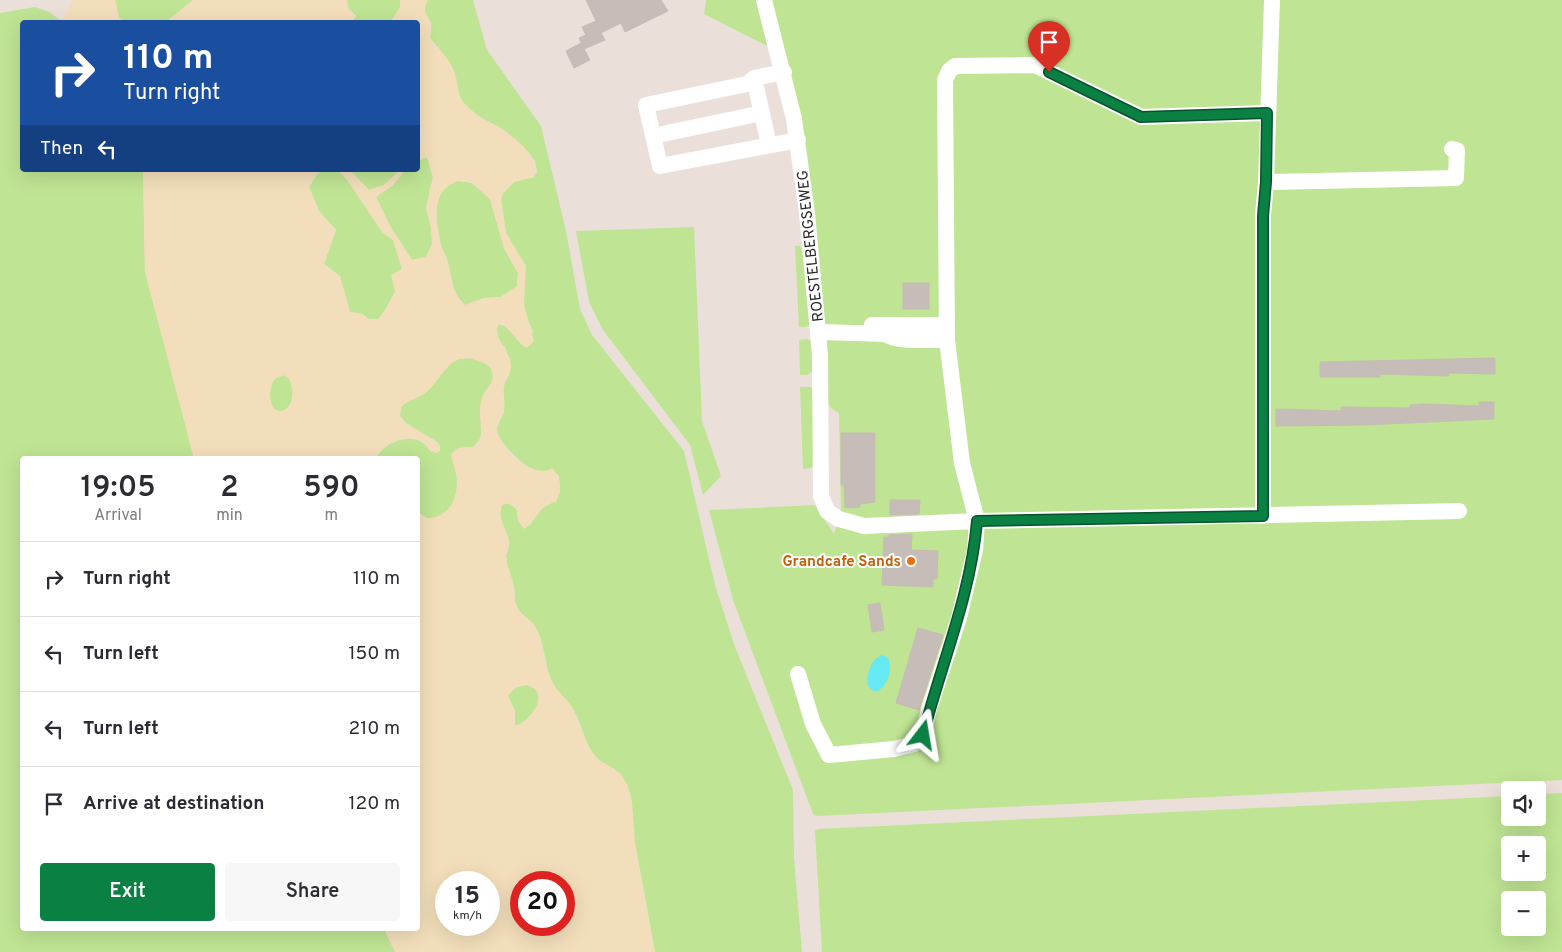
<!DOCTYPE html>
<html lang="en">
<head>
<meta charset="utf-8">
<style>
	:root { --surface:#fff; --page:#f7f7f7; --text:#2b2b33; --muted:#7c7c81; --line:#e1e1e2; --accent:#0b8043 }
	body { margin:0; font-family:Overpass,sans-serif; background:var(--page); color:var(--text); height:100vh; display:flex; flex-direction:column; font-size:19px; white-space:nowrap }
	* { box-sizing:border-box; margin:0 }
	p { font-size:16px; color:var(--muted) }
	.icon { flex:none; width:28px; height:28px; fill:none; stroke:currentColor; stroke-width:2; stroke-linecap:round; stroke-linejoin:round }
	.map { position:relative; flex:1; overflow:hidden }
	.sheet { position:absolute; left:20px; top:456px; width:400px; height:475px; display:flex; flex-direction:column; background:var(--surface); border-radius:5px; box-shadow:0 5px 20px #0002 }
	.sheet>* { flex:none }
	.hud { position:absolute; left:20px; top:20px; width:400px; height:152px; border-radius:5px; box-shadow:0 5px 20px #0002; background:#1a4fa0; color:#fff; overflow:hidden }
	.fabs { position:absolute; left:1501px; top:781px; display:grid; gap:10px }
	.fabs a { display:grid; place-items:center; width:45px; height:45px; border-radius:5px; background:var(--surface); box-shadow:0 5px 20px #0002; font-size:25px }
	.speed { position:absolute; left:435px; top:871px; display:flex; gap:10px; font-size:25px; font-weight:700; text-align:center }
	.speed>* { display:grid; place-content:center; width:65px; height:65px; border-radius:50%; background:var(--surface); box-shadow:0 5px 20px #0002; line-height:1 }
	.speed small { font-size:12px; font-weight:400 }
	.speed .limit { border:8px solid #d22; background:#fff; color:#111 }
	.pin { position:absolute; display:grid; place-items:center; width:42px; height:42px; color:#fff; margin:-51px -21px; border-radius:50% 50% 50% 0; rotate:-45deg; box-shadow:0 0 5px #0007 }
	.pin .icon { rotate:45deg }
	.me { position:absolute; width:55px; margin:-28px; rotate:14deg; stroke-linejoin:round; filter:drop-shadow(0 0 4px #0008) }
	.turn { display:flex; align-items:center; gap:18px; height:105px; padding:0 20px; font-size:22px }
	.turn .icon { width:65px; height:65px; stroke-width:2.5 }
	.turn b { display:block; font-size:35px; line-height:42px }
	.then { display:flex; align-items:center; height:48px; padding:0 20px; background:#0003; gap:10px; font-size:19px }
	.eta { display:flex; justify-content:space-evenly; align-items:center; height:85px; text-align:center }
	.eta b { font-size:30px; font-weight:600; line-height:35px }
	.cta { display:flex; gap:10px; margin-top:auto; padding:10px 20px }
	.cta a { flex:1; height:58px; border-radius:5px; background:var(--accent); color:#fff; font-size:20px; font-weight:600; line-height:58px; text-align:center }
	.cta a+a { background:var(--page); color:var(--text) }
	ul { padding:0; list-style:none }
	li { display:flex; align-items:center; gap:15px; height:75px; padding:0 20px; border-top:1px solid var(--line) }
	li div { flex:1 }
	li b { display:block; font-size:19px }
	li em { font-style:normal }
	.map>svg:first-child { display:block }
	.green { fill:#bfe493; fill-rule:evenodd }
	.sand { fill:#f2deba; fill-rule:evenodd }
	.water { fill:#67e9f2 }
	.building { fill:#c6bdb9; stroke:#c6bcb3 }
	.lines { fill:none; stroke-linecap:round; stroke-linejoin:round }
	.minor { stroke:#fff; stroke-width:16 }
	.route-casing { stroke:#07532c; stroke-width:12 }
	.route { stroke:#0b8043; stroke-width:9 }
	.food-dot { fill:#e8710a; stroke:#fff; stroke-width:2 }
	.labels { text-anchor:middle; stroke-width:4; stroke-linejoin:round; paint-order:stroke }
	.street-label { font-size:15px; fill:#282828; stroke:#fff }
	.food-label { font-size:15px; font-weight:bold; fill:#c56008; stroke:#fff; text-anchor:end }
</style>
</head>
<body>
<div class="map">
<svg width="1562" height="952" viewBox="0 0 1562 952">
	<rect width="100%" height="100%" fill="#ebe0d9"/>
	<path class="green" d="M115 0H193L166 22H123L119 17Z
		M347 0H400V7L392 20 393 22H352L356 16 348 8Z
		M428 0H473L487 50 541 126 566 231 580 309 592 335 684 451 715 585 735 647 793 790 794 858 802 952H655L635 843 615 769C580 754 588 731 571 706 563 695 553 688 549 674 545 661 544 646 539 634 534 621 520 617 516 604 514 599 515 592 514 586 512 576 506 566 506 556 507 551 510 547 509 541 507 529 496 517 502 505 509 502 511 504 517 510L518 521 530 525 542 508 554 502 560 492 559 476 552 469C546 472 541 473 534 470 524 467 500 443 497 432 496 423 503 419 504 411 506 395 499 389 510 374L506 349 498 339 497 328 499 324 507 327 523 346 533 332 526 316 513 245 506 233 501 200 503 193 514 182 534 177 537 172 535 161 503 129 478 116 462 102 458 94 452 66 430 38 431 23C424 14 423 9 428 0Z
		M706 0H762L773 49 704 14Z
		M769 0H1562V780L817 816 813 814 733 600 709 510 815 505 834 534 841 512 839 413 831 408 827 402 799 110 788 62Z
		M35 7 49 12 63 22H22V170H143L145 272 195 459H22V929H384L395 952H0V13Z
		M427 157 433 177 426 208 431 227 432 244 426 257 412 260 390 226 376 197 393 185 405 170H418V161Z
		M324 170H338L346 178 382 232 393 240 402 269 395 292 384 312 378 319H369L362 314 350 312 340 276 324 264 336 230 319 211 309 187 318 173Z
		M350 170H400L384 185 369 190Z
		M458 181 472 183 490 199 504 248 518 273 517 286 501 297 484 298 465 305C451 291 453 281 448 263 447 256 441 249 440 241 436 220 430 190 458 181Z
		M694 227 702 421 721 476 703 495 690 445 603 330 589 302 576 231Z
		M795 246H800L806 253 813 322 806 327H799Z
		M807 339 815 343V369L807 375H800L799 340Z
		M473 358C479 361 490 364 492 371 497 383 484 389 482 399 481 415 487 437 473 447L458 448 452 460C462 484 458 515 428 519L418 512V459H376C382 444 405 434 420 441 425 443 428 448 431 452L437 442 406 423 400 416 401 407 408 401 415 398 451 363 458 359Z
		M284 375C297 380 295 413 279 411 267 409 268 384 276 378 279 376 281 376 284 375Z
		M800 387H810L816 391V463L810 468 803 469Z
		M527 685C552 692 531 721 515 726V711L508 696C512 687 519 686 527 685Z
		M1562 793V952H822L815 831 818 829 1510 796V818H1538V794ZM1510 845H1538V872H1510ZM1510 900H1538V928H1510Z"/>
	<path class="sand" d="M73 0H115L119 17 123 22H63L62 20Z
		M193 0H347L348 8 356 16 352 22H166Z
		M400 0H428C419 16 430 13 431 26 432 30 430 34 430 38 437 47 446 55 451 65 464 89 449 93 477 115 485 121 495 124 503 130 516 139 544 160 534 177L514 182 503 193 501 200 506 233 526 266 524 305 534 341 527 348 523 346 503 324H499L497 328C496 343 511 351 511 366 511 375 505 379 503 387 502 395 505 403 504 410 503 417 497 421 497 428 497 446 534 481 552 468 562 479 562 489 556 502 540 503 536 522 524 529L518 521 517 509 508 503 502 505 500 516 509 542 506 555 507 564 514 586 515 604 520 612 534 624 539 634 549 676 555 687 572 707 590 749 597 759 621 774 628 786 632 801 635 843 655 952H395L384 929H418V512C424 519 430 520 438 516 454 510 458 492 457 477 456 469 452 462 451 454L458 448 473 447 481 438C482 426 477 407 483 396 487 388 495 383 492 372 491 365 484 363 478 361 450 348 442 381 424 394 416 399 408 400 401 407L400 416 406 423 437 442 440 446V451L437 453C429 452 427 445 421 441 406 433 382 444 376 459H194L145 272 143 170H324L318 173 309 187 319 211 336 230 324 264 340 276 350 312 363 314 369 319H378L384 312 395 292 391 275 402 269 393 240 382 232 346 178 338 170H350L369 190 384 185 400 170H405L393 185 376 197 390 226 412 260 426 257 432 244 431 227 426 208 433 177 427 157 418 161V152L420 150C422 137 423 123 418 111V22H393L392 20 400 7ZM458 181 472 183 490 199 504 248 518 273 517 286 501 297 484 298 465 305C452 293 452 280 448 263 447 256 441 249 440 241 436 220 430 190 458 181ZM284 375C296 380 296 410 281 411 267 412 268 384 276 378 277 378 284 376 284 375ZM527 685C552 692 531 721 516 726L514 724 515 711 508 696 516 687ZM446 882H489V925H446ZM521 882H564V925H521Z"/>
	<path class="water" d="M882 655 888 658C893 670 888 684 878 691H873L868 686C866 674 870 660 882 655Z"/>
	<path class="building" d="M586 0H661L668 11 625 32 621 23 601 33 605 40 584 49 579 38 586 35 582 27 596 21Z
		M581 43 590 60 574 68 566 51Z
		M903 283H929V309H903Z
		M1495 358V374L1449 373V376L1380 374V377H1320V362Z
		M1479 402H1494V419L1365 425 1276 426V409L1341 411V407L1410 408V405L1424 404 1479 406Z
		M841 433H875V502L860 504V507L845 508 844 485H841Z
		M890 500H920L919 514 890 515Z
		M912 534 911 550 938 551 937 579H933V587L882 585 884 537H889V535Z
		M880 603 884 630 872 632 868 605Z
		M918 628 943 635 919 710 896 703Z"/>
	<g class="lines">
		<path class="minor" d="M764 0 794 119 807 213 820 355 821 496 827 511 839 519 864 526 977 521 1459 511
			M784 72 754 78 747 84 646 105 660 166 798 140
			M754 78 769 145
			M653 136 762 113
			M1266 182 1456 178 1457 150 1452 149
			M872 325H947
			M819 332 886 334C896 343 933 339 947 340
			M1263 516V216L1266 182 1272 0
			M798 674 813 724 829 755 894 749 914 744 923 735 929 709 959 618 975 550 977 521 962 463 947 340 945 80 949 71 955 66 1035 65 1141 117 1267 113"/>
	</g>
	<g class="lines">
		<g class="route-casing">
			<path id="route" d="M923 735C941 664 971 595 977 521L1263 516V216L1266 182 1267 113 1141 117 1049 72"/>
		</g>
		<use href="#route" class="route"/>
	</g>
	<circle class="food-dot" cx="911" cy="561" r="5"/>
	<g class="labels">
		<g class="street-label">
			<text transform="translate(810 246) rotate(-96)" y="5">ROESTELBERGSEWEG</text>
		</g>
		<g class="food-label">
			<text x="901" y="566">Grandcafe Sands</text>
		</g>
	</g>
</svg>
<div class="fabs">
<a><svg class="icon" aria-label="sound" viewBox="0 0 24 24"><path d="M4 9h4l5-4v14l-5-4H4zM17 9q2 3 0 6"/></svg></a>
<a>+</a>
<a>−</a>
</div>
<div class="speed"><div>15<small>km/h</small></div><div class="limit">20</div></div>
<div class="pin" style="left:1049px;top:72px;background:#d93025"><svg class="icon" aria-label="arrive" viewBox="0 0 24 24"><path d="M6 21V4h12l-3 4 3 4H6"/></svg></div>
<svg class="me" style="left:923px;top:735px" viewBox="-20 -20 40 40"><path d="M0-17L14 15 0 8-14 15z" fill="#0b8043" stroke="#fff" stroke-width="4"/></svg>
<div class="hud">
<div class="turn"><svg class="icon" aria-label="right" viewBox="0 0 24 24"><path d="M7 20v-9h11M14 6l5 5-5 5"/></svg><div><b>110 m</b>Turn right</div></div>
<div class="then">Then<svg class="icon" aria-label="left" viewBox="0 0 24 24"><path d="M17 20v-9H6M10 6l-5 5 5 5"/></svg></div>
</div>
<section class="sheet">
<div class="eta">
<div><b>19:05</b><p>Arrival</p></div>
<div><b>2</b><p>min</p></div>
<div><b>590</b><p>m</p></div>
</div>
<ul>
<li><svg class="icon" aria-label="right" viewBox="0 0 24 24"><path d="M7 20v-9h11M14 6l5 5-5 5"/></svg><div><b>Turn right</b></div><em>110 m</em></li>
<li><svg class="icon" aria-label="left" viewBox="0 0 24 24"><path d="M17 20v-9H6M10 6l-5 5 5 5"/></svg><div><b>Turn left</b></div><em>150 m</em></li>
<li><svg class="icon" aria-label="left" viewBox="0 0 24 24"><path d="M17 20v-9H6M10 6l-5 5 5 5"/></svg><div><b>Turn left</b></div><em>210 m</em></li>
<li><svg class="icon" aria-label="arrive" viewBox="0 0 24 24"><path d="M6 21V4h12l-3 4 3 4H6"/></svg><div><b>Arrive at destination</b></div><em>120 m</em></li>
</ul>
<div class="cta"><a>Exit</a><a>Share</a></div>
</section>
</div>
</body>
</html>
